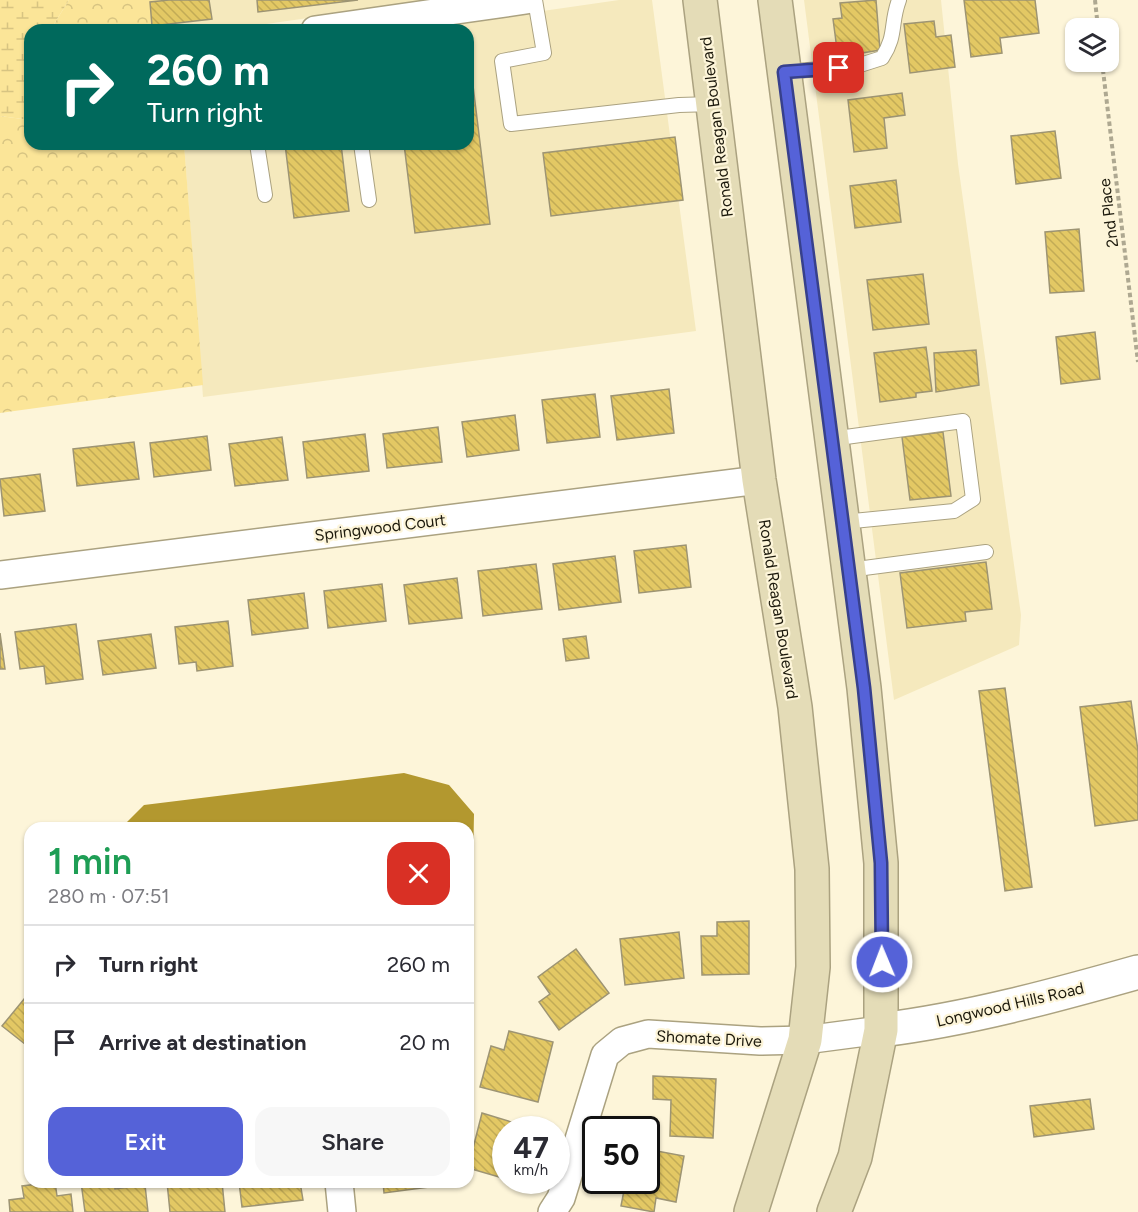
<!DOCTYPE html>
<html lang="en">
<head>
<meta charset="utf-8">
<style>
	:root { --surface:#fff; --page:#f7f7f7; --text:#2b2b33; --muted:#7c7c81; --line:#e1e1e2; --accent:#5562d8 }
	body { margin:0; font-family:Figtree,sans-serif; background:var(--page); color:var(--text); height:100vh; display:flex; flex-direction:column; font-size:22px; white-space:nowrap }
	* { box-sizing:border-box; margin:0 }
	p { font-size:20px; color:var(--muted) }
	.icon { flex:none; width:33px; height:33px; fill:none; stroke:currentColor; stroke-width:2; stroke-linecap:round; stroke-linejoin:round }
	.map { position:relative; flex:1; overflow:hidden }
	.sheet { position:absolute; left:24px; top:822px; width:450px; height:366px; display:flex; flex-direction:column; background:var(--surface); border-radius:18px; box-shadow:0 2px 4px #0004 }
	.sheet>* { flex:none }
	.guide { position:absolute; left:24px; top:24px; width:450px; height:126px; border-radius:18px; box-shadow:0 2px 4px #0004; background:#00695c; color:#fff; overflow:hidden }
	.controls { position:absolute; left:1065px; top:18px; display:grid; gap:12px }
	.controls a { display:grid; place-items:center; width:54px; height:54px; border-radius:12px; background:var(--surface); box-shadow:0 2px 4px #0004; font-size:30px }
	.speed { position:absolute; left:492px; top:1116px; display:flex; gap:12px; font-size:30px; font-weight:700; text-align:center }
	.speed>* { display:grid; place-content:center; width:78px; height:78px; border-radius:50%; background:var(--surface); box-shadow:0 2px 4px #0004; line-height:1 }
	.speed small { font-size:15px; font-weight:400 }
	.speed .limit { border:3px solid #111; border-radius:9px; background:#fff; color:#111 }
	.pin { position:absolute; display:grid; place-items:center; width:51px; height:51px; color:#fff; margin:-26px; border-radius:12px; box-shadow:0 3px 9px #0006 }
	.me { position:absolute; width:66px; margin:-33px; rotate:359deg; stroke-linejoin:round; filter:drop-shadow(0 0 4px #0008) }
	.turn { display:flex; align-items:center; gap:21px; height:126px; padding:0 24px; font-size:27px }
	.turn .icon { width:78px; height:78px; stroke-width:2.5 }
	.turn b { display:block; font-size:42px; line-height:51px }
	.round { display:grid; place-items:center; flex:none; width:63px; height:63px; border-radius:18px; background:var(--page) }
	.headline { display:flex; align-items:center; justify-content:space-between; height:102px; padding:0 24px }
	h1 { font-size:36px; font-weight:600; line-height:45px; color:#1e9e55 }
	.cta { display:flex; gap:12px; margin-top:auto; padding:12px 24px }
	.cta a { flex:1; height:69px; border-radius:18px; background:var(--accent); color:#fff; font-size:24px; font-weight:600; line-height:69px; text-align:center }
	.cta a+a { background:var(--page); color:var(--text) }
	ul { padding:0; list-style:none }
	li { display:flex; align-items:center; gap:18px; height:78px; padding:0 24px; border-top:2px solid var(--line) }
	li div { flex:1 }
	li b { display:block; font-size:22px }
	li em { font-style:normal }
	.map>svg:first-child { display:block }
	.built { fill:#f5e9bd }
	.forest { fill:url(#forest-crowns) }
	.wetland { fill:url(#wetland-marsh) }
	.water { fill:#b3982f }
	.building { fill:url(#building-back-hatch); stroke:#9d9473; stroke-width:1.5 }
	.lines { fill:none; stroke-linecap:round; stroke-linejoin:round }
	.service-casing { stroke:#aba280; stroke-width:16 }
	.minor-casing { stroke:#aba280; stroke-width:30 }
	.tertiary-casing { stroke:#aba280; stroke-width:36 }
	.secondary-casing { stroke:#aba280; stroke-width:36 }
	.path { stroke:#aea891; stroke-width:4; stroke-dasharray:4.5 3; stroke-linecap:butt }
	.service { stroke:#fff; stroke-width:14 }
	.minor { stroke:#fff; stroke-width:27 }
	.tertiary { stroke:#fff; stroke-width:33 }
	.secondary { stroke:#e4dcb7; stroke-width:33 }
	.route-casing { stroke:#37408c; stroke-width:15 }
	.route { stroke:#5562d8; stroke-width:10 }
	.labels { text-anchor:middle; stroke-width:4.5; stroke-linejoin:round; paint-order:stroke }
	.street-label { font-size:16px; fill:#1c190c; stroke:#fdf5d9 }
</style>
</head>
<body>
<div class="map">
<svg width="1138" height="1212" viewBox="0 0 1138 1212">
	<defs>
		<pattern id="forest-crowns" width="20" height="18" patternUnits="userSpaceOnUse" patternTransform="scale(1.5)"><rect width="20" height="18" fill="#fbe598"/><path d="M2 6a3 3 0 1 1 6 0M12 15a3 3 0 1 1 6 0" fill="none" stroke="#d7c482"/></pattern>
		<pattern id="wetland-marsh" width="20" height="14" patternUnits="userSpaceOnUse" patternTransform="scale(1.5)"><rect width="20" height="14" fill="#fbe598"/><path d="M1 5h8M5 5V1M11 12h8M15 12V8" fill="none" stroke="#d7c482"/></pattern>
		<pattern id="building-back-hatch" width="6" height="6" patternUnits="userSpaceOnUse" patternTransform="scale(1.5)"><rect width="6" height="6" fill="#e3c864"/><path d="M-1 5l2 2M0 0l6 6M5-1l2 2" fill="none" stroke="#c2ab56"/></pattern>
	</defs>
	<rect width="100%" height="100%" fill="#fdf5d9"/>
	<path class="built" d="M173 0H434L224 30H175Z
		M619 0H652L696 331 203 397 184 144H468V30H410Z
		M804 0H941L958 164 1021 615 1019 645 894 700Z"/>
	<path class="forest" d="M69 0H173L175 30H54V24Z
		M0 116 30 120V144H184L203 385 0 413Z"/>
	<path class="wetland" d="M0 0H69L54 24V30H30V120L0 116Z"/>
	<path class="water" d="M404 773 449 785 474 814 473 865 468 867V828H121L144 805Z"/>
	<path class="building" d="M169 0H209L212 19 152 26 150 2Z
		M257 0H358L258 12Z
		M876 0 880 50 838 57 833 19 842 18 840 3Z
		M964 0H1035L1039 33 1000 38 1002 53 971 57Z
		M934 21 936 37 951 35 955 67 910 73 904 24Z
		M468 45 490 224 415 233 404 144H468Z
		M902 93 905 115 884 118 887 148 854 152 848 100Z
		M1055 131 1061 178 1016 184 1011 136Z
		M675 137 683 200 551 216 543 153Z
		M285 144H341L349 211 294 218Z
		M896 180 901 222 855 228 850 186Z
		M1079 229 1084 291 1050 293 1045 232Z
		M923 274 929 324 873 330 867 280Z
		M1095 332 1100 379 1061 384 1056 337Z
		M926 347 932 391 916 393V397L880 402 874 353Z
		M976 350 979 385 936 392 934 353Z
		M669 389 674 433 617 440 611 396Z
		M595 394 600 437 547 443 542 400Z
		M515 415 519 450 467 457 462 422Z
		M438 427 442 462 387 468 383 434Z
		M943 432 951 496 910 500 902 437Z
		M365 434 369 471 307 478 303 442Z
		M207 436 211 470 154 477 150 443Z
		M282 437 288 480 235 486 229 444Z
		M134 442 139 479 77 486 73 449Z
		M40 474 45 511 4 516 0 479Z
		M686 545 691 587 639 593 634 551Z
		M615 556 621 602 559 610 553 564Z
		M986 562 992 609 965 612 966 621 907 628 900 573Z
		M536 564 542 609 483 616 478 571Z
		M457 578 462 618 409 624 404 585Z
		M382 584 386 621 328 628 324 591Z
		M304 593 308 628 252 635 248 600Z
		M228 621 233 666 197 671 196 662 179 664 175 627Z
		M76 624 83 679 46 684 44 666 20 669 15 632Z
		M0 633 5 669H0Z
		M151 634 156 668 103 675 98 641Z
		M586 636 589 658 566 661 563 639Z
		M1005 688 1032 887 1005 891 979 691Z
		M1131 701 1138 751V820L1095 826 1080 707Z
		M749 921V974L702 975 701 936H717V922Z
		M679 932 684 978 625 985 620 939Z
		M576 949 609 993 559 1030 539 1002 550 994 538 977Z
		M29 993H30V1048L2 1026Z
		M509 1031 553 1042 538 1102 480 1087 491 1046 504 1050Z
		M653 1076 716 1079 713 1138 670 1136 671 1100 653 1099Z
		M1090 1099 1094 1129 1034 1137 1030 1106Z
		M482 1113 531 1128 506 1130V1179L468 1168Z
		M646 1149 684 1156 676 1202 656 1198 654 1212 621 1206 626 1180H646Z
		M55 1182 57 1196 71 1194 73 1212H10L9 1200 24 1198 22 1186Z
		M81 1182H114L115 1189 145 1185 148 1212H85Z
		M167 1182H222L225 1212H170Z
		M239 1182H300L303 1200 242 1207Z
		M383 1182H444V1185L384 1193Z"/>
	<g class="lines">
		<g class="service-casing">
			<path id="service" d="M535 0 544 53 502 61 511 124 679 105 713 104
				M784 72 857 66 882 58C897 35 890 24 899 0
				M257 144 265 195
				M361 144 369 200
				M831 439 963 421 973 499 954 511 843 522
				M849 570 986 552"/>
		</g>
		<g class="minor-casing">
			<path id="minor" d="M315 30 526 0
				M0 575 759 480
				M339 1182 342 1212
				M552 1212 561 1198 605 1055 622 1041 648 1034 760 1041 805 1040 881 1030"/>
		</g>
		<g class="tertiary-casing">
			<path id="tertiary" d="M881 1030C969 1019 1053 996 1138 972"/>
		</g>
		<g class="secondary-casing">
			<path id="secondary" d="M700 0 759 480 795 707 812 869 813 967 805 1040 751 1212
				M775 0 864 688 881 863V1030L855 1157 834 1212"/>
		</g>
		<path class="path" d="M1095 0 1098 28
			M1102 62 1138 362"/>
		<use href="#service" class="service"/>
		<use href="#minor" class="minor"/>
		<use href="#tertiary" class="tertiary"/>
		<use href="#secondary" class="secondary"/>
	</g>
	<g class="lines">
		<g class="route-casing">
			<path id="route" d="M839 68 784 72 864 688 881 863 882 962"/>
		</g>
		<use href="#route" class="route"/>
	</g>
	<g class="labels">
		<g class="street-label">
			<text transform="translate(716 127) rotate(-97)" y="6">Ronald Reagan Boulevard</text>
			<text transform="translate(1108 213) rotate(-97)" y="6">2nd Place</text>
			<text transform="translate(380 527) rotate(-7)" y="6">Springwood Court</text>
			<text transform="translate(779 609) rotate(81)" y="6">Ronald Reagan Boulevard</text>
			<text transform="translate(1010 1004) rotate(-13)" y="6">Longwood Hills Road</text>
			<text transform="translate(709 1038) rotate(3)" y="6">Shomate Drive</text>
		</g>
	</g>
</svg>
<div class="controls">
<a><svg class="icon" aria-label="layers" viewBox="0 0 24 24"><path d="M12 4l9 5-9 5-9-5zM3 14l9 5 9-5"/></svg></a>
</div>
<div class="speed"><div>47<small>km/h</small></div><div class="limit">50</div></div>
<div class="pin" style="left:839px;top:68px;background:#d93025"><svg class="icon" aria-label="arrive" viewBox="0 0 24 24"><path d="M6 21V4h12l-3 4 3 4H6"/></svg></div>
<svg class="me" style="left:882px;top:962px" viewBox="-20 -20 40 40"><circle r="17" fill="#5562d8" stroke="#fff" stroke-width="3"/><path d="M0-11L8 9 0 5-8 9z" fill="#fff"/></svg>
<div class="guide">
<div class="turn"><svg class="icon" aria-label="right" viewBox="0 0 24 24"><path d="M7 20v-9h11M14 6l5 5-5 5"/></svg><div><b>260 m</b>Turn right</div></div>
</div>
<section class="sheet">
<div class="headline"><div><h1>1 min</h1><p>280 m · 07:51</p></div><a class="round" style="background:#d93025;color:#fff"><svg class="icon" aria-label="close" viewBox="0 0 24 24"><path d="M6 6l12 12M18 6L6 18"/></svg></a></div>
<ul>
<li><svg class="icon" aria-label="right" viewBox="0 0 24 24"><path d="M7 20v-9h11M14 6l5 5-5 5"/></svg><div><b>Turn right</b></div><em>260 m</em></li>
<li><svg class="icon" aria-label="arrive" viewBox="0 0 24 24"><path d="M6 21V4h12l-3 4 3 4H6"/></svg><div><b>Arrive at destination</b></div><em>20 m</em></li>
</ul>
<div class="cta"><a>Exit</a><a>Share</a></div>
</section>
</div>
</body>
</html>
